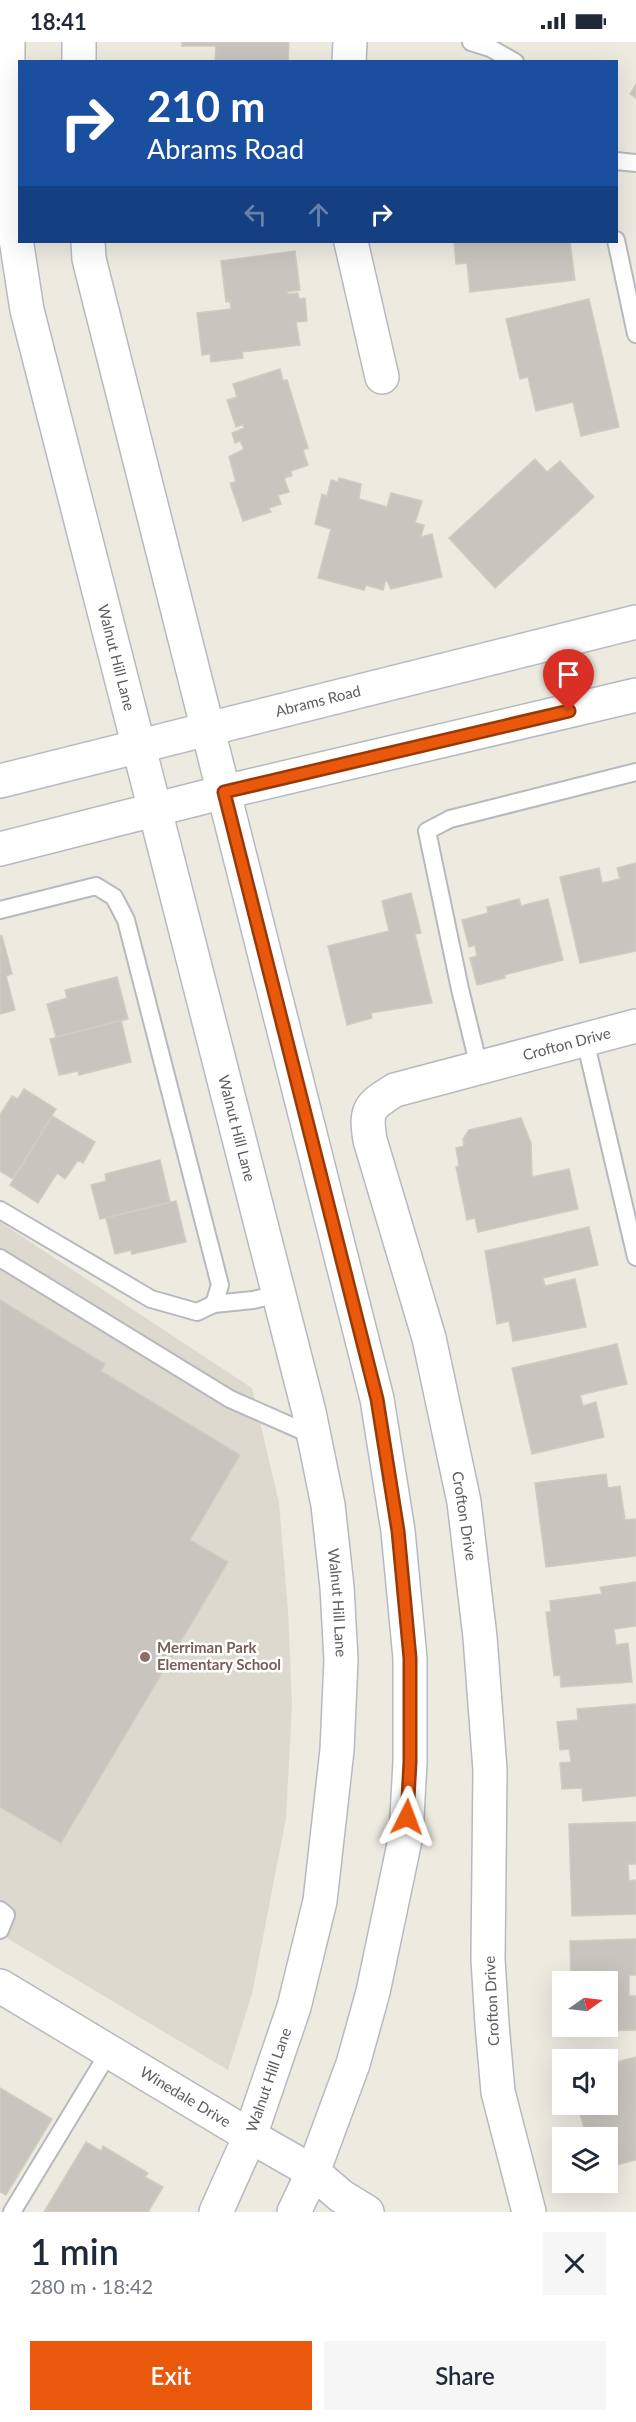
<!DOCTYPE html>
<html lang="en">
<head>
<meta charset="utf-8">
<style>
	:root { --surface:#fff; --page:#f6f6f7; --text:#1f2937; --muted:#747a83; --accent:#ea580c }
	body { margin:0; font-family:Lato,sans-serif; background:var(--page); color:var(--text); height:100vh; display:flex; flex-direction:column; font-size:22px; white-space:nowrap }
	* { box-sizing:border-box; margin:0 }
	p { font-size:20px; color:var(--muted) }
	.icon { flex:none; width:33px; height:33px; fill:none; stroke:currentColor; stroke-width:2; stroke-linecap:round; stroke-linejoin:round }
	.map { position:relative; height:2170px; overflow:hidden }
	.details { display:flex; flex-direction:column; background:var(--surface); flex:1 }
	.details>* { flex:none }
	.hud { position:absolute; left:18px; top:18px; width:600px; height:183px; border-radius:0px; box-shadow:0 6px 24px #0002; background:#1a4fa0; color:#fff; overflow:hidden }
	.needle { width:39px; rotate:76deg }
	.buttons { position:absolute; left:552px; top:1929px; display:grid; gap:12px }
	.buttons a { display:grid; place-items:center; width:66px; height:66px; border-radius:0px; background:var(--surface); box-shadow:0 6px 24px #0002; font-size:30px }
	.pin { position:absolute; display:grid; place-items:center; width:51px; height:51px; color:#fff; margin:-62px -26px; border-radius:50% 50% 50% 0; rotate:-45deg; box-shadow:0 0 6px #0007 }
	.pin .icon { rotate:45deg }
	.me { position:absolute; width:66px; margin:-33px; rotate:3deg; stroke-linejoin:round; filter:drop-shadow(0 0 4px #0008) }
	.turn { display:flex; align-items:center; gap:21px; height:126px; padding:0 30px; font-size:27px }
	.turn .icon { width:78px; height:78px; stroke-width:2.5 }
	.turn b { display:block; font-size:42px; line-height:51px }
	.lanes { display:flex; align-items:center; height:57px; padding:0 30px; background:#0003; justify-content:center; gap:30px; direction:ltr }
	.lanes .off { opacity:.35 }
	.round { display:grid; place-items:center; flex:none; width:63px; height:63px; border-radius:0px; background:var(--page) }
	.overview { display:flex; align-items:center; justify-content:space-between; height:102px; padding:0 30px }
	h1 { font-size:36px; font-weight:600; line-height:45px }
	.button { display:flex; gap:12px; margin-top:auto; padding:12px 30px }
	.button a { flex:1; height:69px; border-radius:0px; background:var(--accent); color:#fff; font-size:24px; font-weight:600; line-height:69px; text-align:center }
	.button a+a { background:var(--page); color:var(--text) }
	.status { display:flex; justify-content:space-between; align-items:center; height:42px; padding:0 30px; background:var(--surface); direction:ltr }
	.status svg { height:16px; fill:currentColor }
	.map>svg:first-child { display:block }
	.education { fill:#ddd9cf }
	.building { fill:#c8c4be; stroke:#d2ccbf; stroke-width:1.5 }
	.lines { fill:none; stroke-linecap:round; stroke-linejoin:round }
	.service-casing { stroke:#b6b9be; stroke-width:20 }
	.minor-casing { stroke:#b6b9be; stroke-width:36 }
	.secondary-casing { stroke:#b6bac0; stroke-width:36 }
	.service { stroke:#fff; stroke-width:16 }
	.minor { stroke:#fff; stroke-width:33 }
	.secondary { stroke:#fff; stroke-width:33 }
	.route-casing { stroke:#983908; stroke-width:15 }
	.route { stroke:#ea580c; stroke-width:10 }
	.education-dot { fill:#8d6e63; stroke:#fff; stroke-width:2 }
	.labels { text-anchor:middle; stroke-width:5; stroke-linejoin:round; paint-order:stroke }
	.street-label { font-size:15px; fill:#595d62; stroke:#fff }
	.education-label { font-size:15px; font-weight:bold; fill:#785e54; stroke:#fff; text-anchor:start }
</style>
</head>
<body>
<div class="status"><b>18:41</b><svg viewBox="0 0 49 12"><path d="M0 12V9h3v3zM5 12V6h3v6zM10 12V3h3v9zM15 12V0h3v12zM26 1h20v11H26zM47 4h2v5h-2z"/></svg></div>
<div class="map">
<svg width="636" height="2170" viewBox="0 0 636 2170">
	<rect width="100%" height="100%" fill="#edeae0"/>
	<path class="education" d="M0 1180 252 1346 279 1461 288 1568 292 1662 286 1776 252 1952 228 2028 0 1892Z"/>
	<path class="building" d="M182 0H289L288 20H215L216 4H182Z
		M636 42V56L630 52Z
		M454 200H570L575 238 470 250 467 221 456 222Z
		M295 209 300 248 287 250 288 252 298 251 299 257 305 256 307 279 296 280 300 303 242 310 243 316 211 320 210 312 202 313 197 271 231 267 230 259 226 260 221 219Z
		M589 257 619 385 581 394 573 360 536 369 528 335 520 337 506 277Z
		M280 327 283 339 287 338 308 406 303 408 308 423 291 429 292 434 284 436 289 450 278 453 281 462 269 466 271 470 243 479 230 441 236 440 229 415 244 407 240 399 235 401 232 391 244 386 243 382 236 385 227 358 237 355 233 342Z
		M535 417 547 430 560 419 594 455 495 546 449 496Z
		M339 436 361 442 359 457 387 465 391 451 422 459 415 481 424 483 421 495 432 492 442 535 391 547 386 537 383 548 366 543 364 548 318 536 331 487 315 482 322 452 327 454 331 438 338 440Z
		M636 821V909L580 921 560 835 599 826 602 841 620 837 617 826Z
		M411 851 421 891 415 892 432 961 371 971 372 976 347 983 328 904 389 889 382 859Z
		M519 857 521 864 548 857 563 918 504 933 505 936 477 943 470 916 477 914 475 903 469 905 462 878 488 871 487 865Z
		M0 894H2L12 932 6 934 15 968 0 972Z
		M117 935 128 977 56 995 47 962 67 956 65 948Z
		M121 978 131 1020 79 1033 78 1029 59 1033 50 997Z
		M24 1047 56 1067 13 1137 0 1129V1073L12 1054 18 1057Z
		M52 1074 95 1100 83 1121 78 1118 65 1137 57 1131 38 1161 10 1143Z
		M521 1076 531 1101 532 1135 569 1127 578 1167 478 1190 475 1176 467 1178 456 1125 459 1124 456 1106 464 1104 463 1097 469 1088Z
		M160 1118 170 1160 100 1177 91 1143 106 1139 105 1132Z
		M176 1159 186 1200 132 1212 131 1208 115 1212 106 1176Z
		M589 1185 598 1223 543 1236 545 1244 575 1237 586 1285 513 1299 509 1279 497 1282 485 1209Z
		M0 1258 105 1322 101 1329 240 1413 190 1498 228 1520 61 1801 0 1765Z
		M617 1302 627 1342 580 1353 583 1364 596 1360 604 1395 532 1412 512 1326Z
		M606 1432 608 1446 620 1444 625 1478 636 1477V1514L546 1525 535 1441Z
		M636 1540V1584L614 1587 616 1603 628 1601 632 1640 561 1645 560 1633 554 1634 546 1570H551L550 1559 602 1552 600 1545Z
		M636 1662V1754L583 1759 582 1746 562 1747 560 1721 571 1720 569 1707 560 1708 557 1680 578 1678 577 1667Z
		M636 1780V1822H628L629 1839 636 1838V1872L572 1874 569 1782Z
		M636 1897V1933H629V1954H636V1988L572 1990 571 1984H608V1940H571L570 1899Z
		M636 2015V2118L608 2125V2096H587L577 2062H608V2022Z
		M0 2046 52 2077 6 2153 0 2150Z
		M86 2100 101 2109 103 2104 148 2131 145 2135 163 2145 148 2170H44Z"/>
	<g class="lines">
		<g class="service-casing">
			<path id="service" d="M471 0 490 6 515 20
				M616 119 636 121
				M616 198 636 292
				M0 868 96 844 114 855 126 878 220 1243 214 1262 197 1270 151 1257 0 1168
				M585 998 636 1215
				M479 1025 460 947 427 789 450 777 636 730
				M0 1216 230 1357 314 1394
				M214 1262 253 1258 279 1252
				M0 1868 6 1873 0 1888
				M12 2170 109 2010"/>
		</g>
		<g class="minor-casing">
			<g id="minor">
				<path d="M349 20 350 0"/>
				<path d="M351 200 382 335"/>
				<path id="s1" d="M0 1944 250 2094"/>
				<path d="M313 2130 341 2154 367 2170"/>
				<path id="s2" d="M529 2170 498 2050 492 1982 488 1917 490 1728 480 1595 464 1460 429 1296 370 1098C365 1067 369 1064 395 1048L636 984"/>
			</g>
		</g>
		<g class="secondary-casing">
			<g id="secondary">
				<path id="s3" d="M8 0 7 95 14 184 27 268 309 1370 328 1463 337 1545 341 1618 337 1708 320 1859 294 1965 250 2094 216 2170"/>
				<path d="M79 0V20"/>
				<path d="M88 200 89 217 377 1357 398 1489 410 1616V1720L406 1793 373 1950 353 2022 313 2130 294 2170"/>
				<path id="s4" d="M0 739 636 580"/>
				<path d="M0 807 224 750 636 653"/>
				<path d="M250 2094 313 2130"/>
			</g>
		</g>
		<use href="#service" class="service"/>
		<use href="#minor" class="minor"/>
		<use href="#secondary" class="secondary"/>
	</g>
	<g class="lines">
		<g class="route-casing">
			<path id="route" d="M407 1775 410 1720V1616L398 1489 377 1357 224 750 569 669"/>
		</g>
		<use href="#route" class="route"/>
	</g>
	<circle class="education-dot" cx="145" cy="1615" r="6"/>
	<g class="labels">
		<g class="street-label">
			<text dy="5" stroke="none"><textPath href="#s3" startOffset="628">Walnut Hill Lane</textPath></text>
			<text dy="5" stroke="none"><textPath href="#s4" startOffset="328">Abrams Road</textPath></text>
			<text dy="5" stroke="none"><textPath href="#s2" startOffset="1330">Crofton Drive</textPath></text>
			<text dy="5" stroke="none"><textPath href="#s3" startOffset="1114">Walnut Hill Lane</textPath></text>
			<text transform="translate(464 1474) rotate(81)" y="5">Crofton Drive</text>
			<text dy="5" stroke="none"><textPath href="#s3" startOffset="1600">Walnut Hill Lane</textPath></text>
			<text transform="translate(492 1959) rotate(-93)" y="5">Crofton Drive</text>
			<text transform="translate(269 2038) rotate(-71)" y="5">Walnut Hill Lane</text>
			<text dy="5" stroke="none"><textPath href="#s1" startOffset="216">Winedale Drive</textPath></text>
		</g>
		<g class="education-label">
			<text x="157" y="1611">Merriman Park<tspan x="157" dy="17">Elementary School</tspan></text>
		</g>
	</g>
</svg>
<div class="buttons">
<a><svg class="needle" viewBox="-14 -14 28 28"><path d="M0-13l5 13h-10z" fill="#e53935"/><path d="M0 13l5-13h-10z" fill="#747a83"/></svg></a>
<a><svg class="icon" aria-label="sound" viewBox="0 0 24 24"><path d="M4 9h4l5-4v14l-5-4H4zM17 9q2 3 0 6"/></svg></a>
<a><svg class="icon" aria-label="layers" viewBox="0 0 24 24"><path d="M12 4l9 5-9 5-9-5zM3 14l9 5 9-5"/></svg></a>
</div>
<div class="pin" style="left:569px;top:669px;background:#d93025"><svg class="icon" aria-label="arrive" viewBox="0 0 24 24"><path d="M6 21V4h12l-3 4 3 4H6"/></svg></div>
<svg class="me" style="left:407px;top:1775px" viewBox="-20 -20 40 40"><path d="M0-17L14 15 0 8-14 15z" fill="#ea580c" stroke="#fff" stroke-width="4"/></svg>
<div class="hud">
<div class="turn"><svg class="icon" aria-label="right" viewBox="0 0 24 24"><path d="M7 20v-9h11M14 6l5 5-5 5"/></svg><div><b>210 m</b>Abrams Road</div></div>
<div class="lanes"><svg class="icon off" aria-label="left" viewBox="0 0 24 24"><path d="M17 20v-9H6M10 6l-5 5 5 5"/></svg><svg class="icon off" aria-label="ahead" viewBox="0 0 24 24"><path d="M12 20V5M6 11l6-6 6 6"/></svg><svg class="icon" aria-label="right" viewBox="0 0 24 24"><path d="M7 20v-9h11M14 6l5 5-5 5"/></svg></div>
</div>
</div>
<section class="details">
<div class="overview"><div><h1>1 min</h1><p>280 m · 18:42</p></div><a class="round"><svg class="icon" aria-label="close" viewBox="0 0 24 24"><path d="M6 6l12 12M18 6L6 18"/></svg></a></div>
<div class="button"><a>Exit</a><a>Share</a></div>
</section>
</body>
</html>
